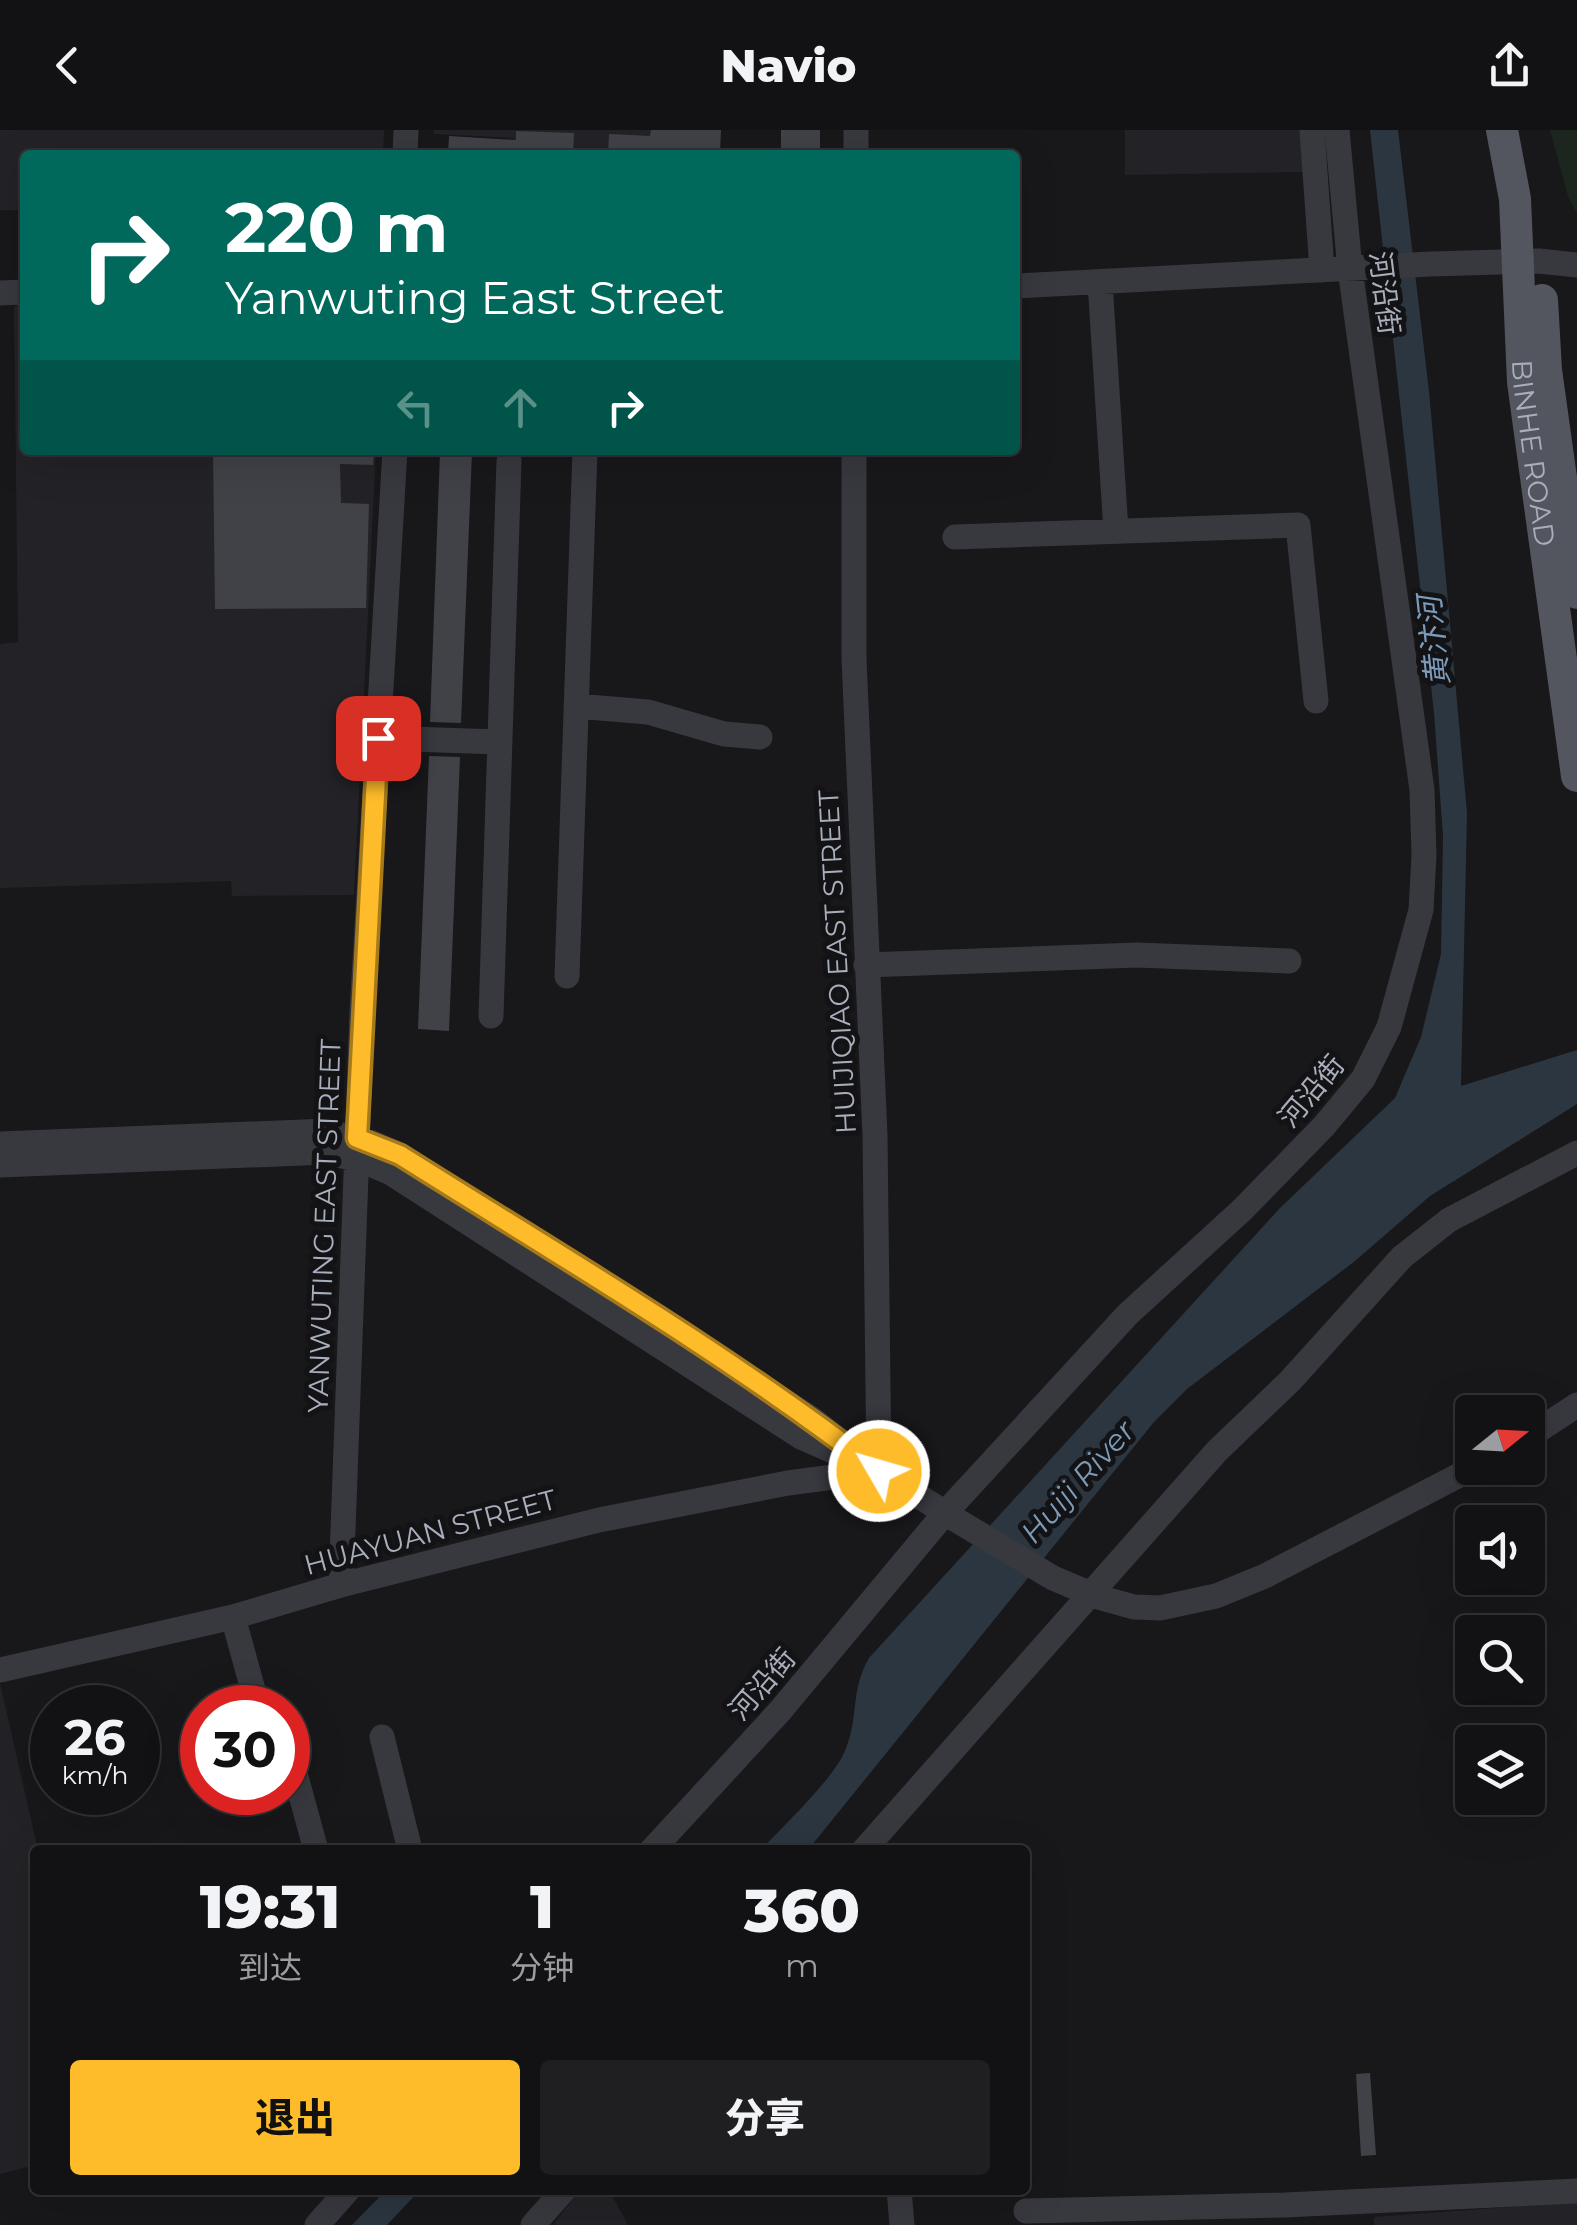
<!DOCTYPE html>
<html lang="zh">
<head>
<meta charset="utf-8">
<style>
	:root { --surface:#121114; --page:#1f1f22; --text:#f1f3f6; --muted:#9c9da0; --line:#313134; --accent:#ffbc2a }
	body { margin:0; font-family:Montserrat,"Noto Sans SC",sans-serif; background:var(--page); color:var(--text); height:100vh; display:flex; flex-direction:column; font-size:38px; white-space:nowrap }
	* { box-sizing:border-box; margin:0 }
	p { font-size:32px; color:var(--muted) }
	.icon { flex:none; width:55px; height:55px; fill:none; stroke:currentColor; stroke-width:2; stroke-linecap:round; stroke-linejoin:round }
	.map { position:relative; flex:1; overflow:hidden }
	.sheet { position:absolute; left:30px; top:1715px; width:1000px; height:350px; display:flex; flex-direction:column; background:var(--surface); border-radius:10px; box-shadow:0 10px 40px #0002,0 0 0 2px var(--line) }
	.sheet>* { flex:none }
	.guide { position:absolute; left:20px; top:20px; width:1000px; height:305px; border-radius:10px; box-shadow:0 10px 40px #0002,0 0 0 2px var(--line); background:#00695c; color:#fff; overflow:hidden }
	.needle { width:65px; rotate:72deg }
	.controls { position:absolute; left:1455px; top:1265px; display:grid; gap:20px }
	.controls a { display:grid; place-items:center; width:90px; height:90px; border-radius:10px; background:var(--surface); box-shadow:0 10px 40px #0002,0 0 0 2px var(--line); font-size:50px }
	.speed { position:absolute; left:30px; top:1555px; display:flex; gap:20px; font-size:50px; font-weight:700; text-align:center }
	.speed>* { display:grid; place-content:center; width:130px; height:130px; border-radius:50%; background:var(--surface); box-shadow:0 10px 40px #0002,0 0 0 2px var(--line); line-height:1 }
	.speed small { font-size:25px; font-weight:400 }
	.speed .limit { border:15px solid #d22; background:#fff; color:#111 }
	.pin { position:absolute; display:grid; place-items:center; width:85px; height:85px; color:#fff; margin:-42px; border-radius:20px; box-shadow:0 5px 15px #0006 }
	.me { position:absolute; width:110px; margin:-55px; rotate:308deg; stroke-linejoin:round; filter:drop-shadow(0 0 8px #0008) }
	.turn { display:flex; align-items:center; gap:35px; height:210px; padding:0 40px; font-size:45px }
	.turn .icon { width:130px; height:130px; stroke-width:2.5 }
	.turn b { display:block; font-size:70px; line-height:85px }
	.lanes { display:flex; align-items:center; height:95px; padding:0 40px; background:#0003; justify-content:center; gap:50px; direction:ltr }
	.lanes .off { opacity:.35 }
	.eta { display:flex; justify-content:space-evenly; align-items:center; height:170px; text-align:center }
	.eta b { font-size:60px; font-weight:800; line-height:70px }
	.action { display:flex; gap:20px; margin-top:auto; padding:20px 40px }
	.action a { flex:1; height:115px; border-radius:10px; background:var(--accent); color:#111; font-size:40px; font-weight:800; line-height:115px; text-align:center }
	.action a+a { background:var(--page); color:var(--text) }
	header { display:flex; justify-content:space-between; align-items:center; height:130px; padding:0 40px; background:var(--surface); font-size:45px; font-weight:800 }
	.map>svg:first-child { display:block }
	.built { fill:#232327 }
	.green { fill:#1d261e }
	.water { fill:#2c3640 }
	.building { fill:#414247 }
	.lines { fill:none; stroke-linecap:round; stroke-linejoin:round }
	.minor { stroke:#38393f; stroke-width:25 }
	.major { stroke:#54565f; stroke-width:32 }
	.route-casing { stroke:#a67a1b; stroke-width:25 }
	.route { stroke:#ffbc2a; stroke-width:18 }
	.labels { text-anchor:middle; stroke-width:10; stroke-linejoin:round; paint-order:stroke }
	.street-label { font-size:28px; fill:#a8aebb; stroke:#131215 }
	.water-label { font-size:30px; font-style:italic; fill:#7c9bb9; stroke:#131215 }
</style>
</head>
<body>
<header><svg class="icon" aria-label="back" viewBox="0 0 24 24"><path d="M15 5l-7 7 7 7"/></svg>Navio<svg class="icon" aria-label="share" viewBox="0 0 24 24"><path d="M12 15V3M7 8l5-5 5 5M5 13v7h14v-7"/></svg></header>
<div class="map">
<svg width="1577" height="2095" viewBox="0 0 1577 2095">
	<rect width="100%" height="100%" fill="#18171a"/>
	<path class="built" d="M0 0H384L383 25H25V80H0Z
		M434 0H672L671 25H513L514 8 434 4Z
		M1125 0H1302L1305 42 1125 45Z
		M25 175V320H376L354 765 232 766 231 751 0 758V514L18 512 14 176Z
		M0 1553 38 1720H35V2035L0 2044Z
		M580 2060H609L628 2095H553Z
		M1577 2072V2095H1374V2087Z"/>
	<path class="green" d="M1550 0H1577V84L1568 66Z"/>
	<path class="water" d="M1370 0H1398L1429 261 1467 683 1461 956 1577 920V974L1430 1066 1355 1131 1187 1259 1154 1292 816 1710 806 1720H761C783 1696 830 1652 843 1625 860 1591 849 1562 869 1528L1280 1078 1395 968 1421 907 1441 824 1443 706 1434 583Z
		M386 2060H420L387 2095H352Z"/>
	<path class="building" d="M651 0H721L720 25H608L609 4 650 6Z
		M781 0H820V25H781Z
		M516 1 574 3 573 25 448 23 449 6 516 10Z
		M213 320H374L373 335 340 334 341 373 369 374 366 478 215 479Z
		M440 322 472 323 461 593 430 592Z
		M429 626 460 627 449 901 418 899Z
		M1370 1943 1376 2025 1361 2026 1356 1944Z"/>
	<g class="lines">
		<path class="minor" d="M1312 0 1322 140
			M405 25 406 0
			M856 25V0
			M1100 152 1116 401
			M1015 156 1431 134 1539 131 1577 135
			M0 163 25 162
			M854 320V529L875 1005 879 1341
			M955 407 1298 395 1316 571
			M576 576 648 582 724 604 760 607
			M378 608 500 612
			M866 835 1137 825 1289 831
			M567 846 585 320
			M491 886 509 331
			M0 1014 327 1001 370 1012 400 1025 812 1289 879 1341 958 1391 1053 1448 1098 1467 1134 1477 1160 1478 1216 1466 1265 1446 1473 1338
			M0 1035 327 1022 363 1031 391 1043 801 1307 842 1325
			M1528 1307 1577 1275
			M341 1455 362 882 395 320
			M233 1487 258 1578
			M0 1540 233 1487 341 1455 599 1390 788 1353 879 1341
			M382 1607 410 1720
			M288 1633 296 1647 316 1720
			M652 1720 780 1581 945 1383 1128 1184 1242 1080 1324 996 1363 949 1389 897 1421 780 1424 725 1422 660 1350 139 1337 0
			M864 1720 1217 1321 1290 1251 1402 1127 1449 1090 1577 1023
			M899 2060 902 2095
			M1026 2081 1285 2075 1577 2061
			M317 2095 348 2060
			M533 2095 564 2060"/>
		<g class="major">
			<path id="s1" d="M1502 0 1515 69 1523 252 1577 646"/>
			<path d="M1542 170 1546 240 1577 463"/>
		</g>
	</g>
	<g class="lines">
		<g class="route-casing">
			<path id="route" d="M378 608 357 1008 400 1025C562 1127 728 1224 879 1341"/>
		</g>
		<use href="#route" class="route"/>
	</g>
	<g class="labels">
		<g class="street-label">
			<text transform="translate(1385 163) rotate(83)" y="10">河沿街</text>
			<text dy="10" stroke="none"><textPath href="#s1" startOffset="325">BINHE ROAD</textPath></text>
			<text transform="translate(837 832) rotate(-93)" y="10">HUIJIQIAO EAST STREET</text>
			<text transform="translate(1311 961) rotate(-50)" y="10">河沿街</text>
			<text transform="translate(324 1096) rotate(-88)" y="10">YANWUTING EAST STREET</text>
			<text transform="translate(430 1402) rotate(-15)" y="10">HUAYUAN STREET</text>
			<text transform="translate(762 1554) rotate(-49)" y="10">河沿街</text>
		</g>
		<g class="water-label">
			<text transform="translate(1434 511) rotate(-96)" y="10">黄汴河</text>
			<text transform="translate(1078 1352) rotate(-48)" y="10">Huiji River</text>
		</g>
	</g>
</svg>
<div class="controls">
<a><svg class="needle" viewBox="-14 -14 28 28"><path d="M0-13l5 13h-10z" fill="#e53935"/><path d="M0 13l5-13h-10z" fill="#9c9da0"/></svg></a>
<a><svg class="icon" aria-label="sound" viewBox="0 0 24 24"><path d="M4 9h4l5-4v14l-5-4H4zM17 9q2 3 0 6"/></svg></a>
<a><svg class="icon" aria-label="search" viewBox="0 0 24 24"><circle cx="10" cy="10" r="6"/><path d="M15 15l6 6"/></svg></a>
<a><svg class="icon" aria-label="layers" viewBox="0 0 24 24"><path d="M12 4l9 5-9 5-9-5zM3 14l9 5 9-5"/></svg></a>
</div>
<div class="speed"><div>26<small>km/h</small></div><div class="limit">30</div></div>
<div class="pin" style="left:378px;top:608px;background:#d93025"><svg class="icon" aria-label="arrive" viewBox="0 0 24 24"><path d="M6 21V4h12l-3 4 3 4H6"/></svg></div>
<svg class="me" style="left:879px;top:1341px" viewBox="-20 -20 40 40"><circle r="17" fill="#ffbc2a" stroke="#fff" stroke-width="3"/><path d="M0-11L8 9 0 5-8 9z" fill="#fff"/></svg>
<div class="guide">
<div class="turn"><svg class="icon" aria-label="right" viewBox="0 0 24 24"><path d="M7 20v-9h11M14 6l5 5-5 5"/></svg><div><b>220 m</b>Yanwuting East Street</div></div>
<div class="lanes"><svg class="icon off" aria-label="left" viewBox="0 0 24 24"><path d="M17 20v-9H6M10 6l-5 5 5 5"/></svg><svg class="icon off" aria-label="ahead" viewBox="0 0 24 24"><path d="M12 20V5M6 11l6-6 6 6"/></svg><svg class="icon" aria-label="right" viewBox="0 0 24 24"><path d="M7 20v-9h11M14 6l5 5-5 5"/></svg></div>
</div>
<section class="sheet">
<div class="eta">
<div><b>19:31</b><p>到达</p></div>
<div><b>1</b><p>分钟</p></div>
<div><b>360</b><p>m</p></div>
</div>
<div class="action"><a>退出</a><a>分享</a></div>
</section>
</div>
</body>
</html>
